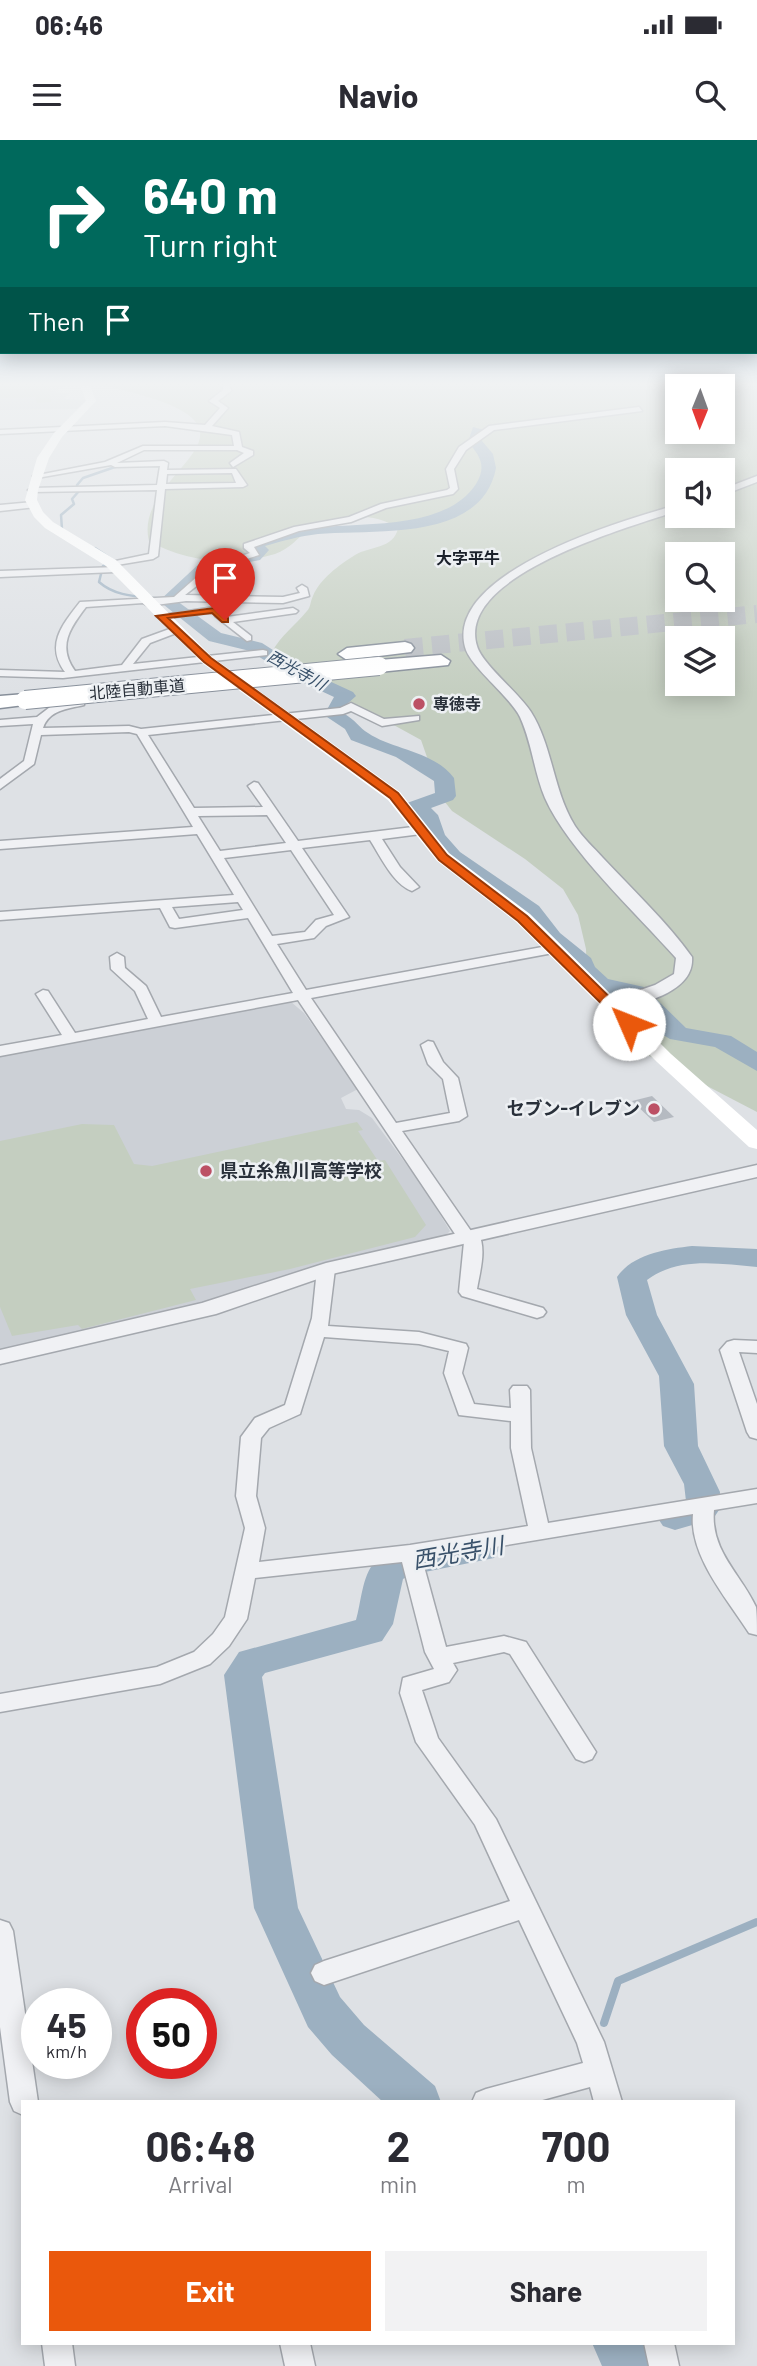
<!DOCTYPE html>
<html lang="en">
<head>
<meta charset="utf-8">
<style>
	:root { --surface:#fff; --page:#f2f2f3; --text:#2b2b33; --muted:#7c7c81; --accent:#ea580c }
	body { margin:0; font-family:Barlow,"Noto Sans JP",sans-serif; background:var(--page); color:var(--text); height:100vh; display:flex; flex-direction:column; font-size:26px; white-space:nowrap }
	* { box-sizing:border-box; margin:0 }
	p { font-size:23px; color:var(--muted) }
	.icon { flex:none; width:38px; height:38px; fill:none; stroke:currentColor; stroke-width:2; stroke-linecap:round; stroke-linejoin:round }
	.map { position:relative; flex:1; overflow:hidden }
	.drawer { position:absolute; left:21px; top:1960px; width:714px; height:245px; display:flex; flex-direction:column; background:var(--surface); border-radius:0px; box-shadow:0 4px 18px #0003 }
	.drawer>* { flex:none }
	.guide { position:absolute; left:0px; top:0px; width:758px; height:214px; box-shadow:0 4px 18px #0003; background:#00695c; color:#fff; overflow:hidden }
	.needle { width:46px; rotate:181deg }
	.fabs { position:absolute; left:665px; top:234px; display:grid; gap:14px }
	.fabs a { display:grid; place-items:center; width:70px; height:70px; border-radius:0px; background:var(--surface); box-shadow:0 4px 18px #0003; font-size:35px }
	.speed { position:absolute; left:21px; top:1848px; display:flex; gap:14px; font-size:35px; font-weight:700; text-align:center }
	.speed>* { display:grid; place-content:center; width:91px; height:91px; border-radius:50%; background:var(--surface); box-shadow:0 4px 18px #0003; line-height:1 }
	.speed small { font-size:18px; font-weight:400 }
	.speed .limit { border:10px solid #d22; background:#fff; color:#111 }
	.pin { position:absolute; display:grid; place-items:center; width:60px; height:60px; color:#fff; margin:-72px -30px; border-radius:50% 50% 50% 0; rotate:-45deg; box-shadow:0 0 7px #0007 }
	.pin .icon { rotate:45deg }
	.me { position:absolute; width:77px; margin:-38px; rotate:314deg; stroke-linejoin:round; filter:drop-shadow(0 0 5px #0008) }
	.turn { display:flex; align-items:center; gap:24px; height:147px; padding:0 28px; font-size:32px }
	.turn .icon { width:91px; height:91px; stroke-width:2.5 }
	.turn b { display:block; font-size:49px; line-height:60px }
	.then { display:flex; align-items:center; height:66px; padding:0 28px; background:#0003; gap:14px; font-size:26px }
	.eta { display:flex; justify-content:space-evenly; align-items:center; height:119px; text-align:center }
	.eta b { font-size:42px; font-weight:700; line-height:49px }
	.action { display:flex; gap:14px; margin-top:auto; padding:14px 28px }
	.action a { flex:1; height:80px; border-radius:0px; background:var(--accent); color:#fff; font-size:28px; font-weight:700; line-height:80px; text-align:center }
	.action a+a { background:var(--page); color:var(--text) }
	.status { display:flex; justify-content:space-between; align-items:center; height:49px; padding:0 35px; background:var(--surface); direction:ltr }
	.status svg { height:19px; fill:currentColor }
	header { display:flex; justify-content:space-between; align-items:center; height:91px; padding:0 28px; background:var(--surface); font-size:32px; font-weight:700 }
	.map>svg:first-child { display:block }
	.built { fill:#ccd0d6 }
	.green { fill:#c4cec0; fill-rule:evenodd }
	.lines { fill:none; stroke-linecap:round; stroke-linejoin:round }
	.stream-far1 { stroke:#9cb0c1; stroke-width:2.5 }
	.stream { stroke:#9cb0c1; stroke-width:8 }
	.river { fill:#9cb0c1; fill-rule:evenodd }
	.building { fill:#b5bac1 }
	.motorway-tunnel { stroke:#babec3; stroke-width:18; stroke-dasharray:18 9; stroke-linecap:butt }
	.minor-casing { stroke:#a4a8ae; stroke-width:3 }
	.tertiary-casing { stroke:#a4a8ae; stroke-width:3 }
	.motorway-casing { stroke:#878f9a; stroke-width:3 }
	.minor { fill:#f0f1f4; fill-rule:evenodd }
	.tertiary { fill:#f0f1f4; fill-rule:evenodd }
	.secondary { fill:#fff; fill-rule:evenodd }
	.motorway { fill:#fff; fill-rule:evenodd }
	.motorway-bridge-casing { stroke:#878f9a; stroke-width:20; stroke-linecap:butt }
	.motorway-bridge { stroke:#fff; stroke-width:18 }
	.route { fill:#ea580c; stroke:#983908; stroke-width:2 }
	.poi-dot { fill:#bc5065; stroke:#edf0f3; stroke-width:2.5 }
	.labels { text-anchor:middle; stroke-width:5; stroke-linejoin:round; paint-order:stroke }
	.far-neighbourhood-label { font-size:16px; font-weight:bold; fill:#1b212b; stroke:#edf0f3 }
	.far-water-label { font-size:16px; font-style:italic; fill:#385069; stroke:#edf0f3 }
	.far-street-label { font-size:16px; fill:#29303a; stroke:#edf0f3 }
	.far-poi-label { font-size:16px; font-weight:bold; fill:#29303a; stroke:#edf0f3; text-anchor:start }
	.poi-label { font-size:18px; font-weight:bold; fill:#29303a; stroke:#edf0f3; text-anchor:end }
	.near-water-label { font-size:23px; font-style:italic; fill:#385069; stroke:#edf0f3 }
</style>
</head>
<body>
<div class="status"><b>06:46</b><svg viewBox="0 0 49 12"><path d="M0 12V9h3v3zM5 12V6h3v6zM10 12V3h3v9zM15 12V0h3v12zM26 1h20v11H26zM47 4h2v5h-2z"/></svg></div>
<header><svg class="icon" aria-label="menu" viewBox="0 0 24 24"><path d="M4 6h16M4 12h16M4 18h16"/></svg>Navio<svg class="icon" aria-label="search" viewBox="0 0 24 24"><circle cx="10" cy="10" r="6"/><path d="M15 15l6 6"/></svg></header>
<div class="map">
<svg width="757" height="2226" viewBox="0 0 757 2226">
	<rect width="100%" height="100%" fill="#dee1e5"/>
	<path class="built" d="M0 243 65 245 55 252 69 253 64 259 87 260 77 269 0 270Z
		M290 861 304 873 358 949 341 958 346 969 359 970 372 978 424 1048 450 1091 442 1099 215 1162 0 1210V913Z"/>
	<path class="green" d="M0 243H49L51 262 37 263 35 257 0 258Z
		M91 243H757V972L638 910 613 885 587 840 586 809 578 775 563 749 525 719 452 671 441 657 421 600 361 567 298 539 278 526 272 512C281 495 295 486 307 471 311 467 310 462 313 456 320 439 339 425 355 415 370 406 394 409 398 388 375 372 335 373 310 389 298 397 290 409 275 414 233 427 186 422 149 401 130 326 309 287 91 243ZM677 247H723V292H677ZM677 331H723V376H677ZM677 415H723V460H677ZM677 499H723V544H677Z
		M357 982 363 990 358 991 378 1021 385 1020 426 1085 415 1097 290 1129 190 1149 196 1160 82 1189 78 1185 12 1196 0 1167V1001L82 984 114 985 134 1024 152 1026Z"/>
	<g class="lines">
		<path class="stream-far1" d="M62 389 61 375 74 364 72 359 79 351 77 345 83 338 115 327
			M95 408 113 420 103 426 99 442C117 458 141 456 163 459"/>
		<path class="stream" d="M604 1883 618 1841 757 1782"/>
		<path class="river" d="M473 287 484 290 482 301 493 314 496 328C482 403 372 389 318 394 300 396 282 401 265 406L269 410 260 420 212 429 177 461 221 493 262 503 301 528 353 552 356 556 346 565 343 573C356 580 359 588 368 593 393 610 434 611 454 638L456 656 453 660 431 668 438 675 445 695 460 712 539 766 560 793 591 818 595 827 608 839 644 847 686 888 731 896 757 912V931L715 907 670 899 660 893 627 858 591 850 575 834 571 825 544 803 523 776 444 722 424 696 419 678 404 667 407 663 435 653 434 641 396 617 351 600 345 589 324 575 334 557 289 536 250 511 209 501 159 461 201 422 250 413 243 406C250 399 263 397 273 394 333 377 440 399 476 344 487 326 480 316 468 302Z
			M692 1106 757 1109V1127C720 1124 679 1116 647 1140L657 1175 694 1244 698 1306 720 1352 719 1370 713 1379 675 1390 663 1386 657 1377 663 1368 686 1361 684 1344 664 1306 659 1236 626 1175 617 1137C633 1114 666 1109 692 1106Z
			M481 1396 494 1400 499 1409 494 1418 410 1435 403 1439 393 1484 382 1501 265 1533 262 1537 298 1768 340 1857 364 1885 435 1946 441 1962H383L332 1915 308 1887 254 1768 224 1535 239 1512 356 1480C361 1464 362 1435 375 1422 393 1404 455 1401 481 1396Z
			M592 2203H645L654 2226H602Z"/>
	</g>
	<path class="building" d="M652 956 674 977 654 982 632 961Z"/>
	<g class="lines">
		<path class="motorway-tunnel" d="M405 508 757 474"/>
		<g class="minor-casing">
			<path id="minor" d="M223 243H229L231 251 218 261 228 268 212 286 239 292 242 307 253 311V315L233 327 230 323 244 313 237 310H144L117 323 164 321 168 323 167 330 236 329 247 345 243 347 165 349 158 416 153 419 111 426 106 423 149 414 157 350 32 352 28 350 32 348 157 345 160 326 115 327 111 325 37 338 33 336 105 322 143 306H234L232 295 165 286 0 294V290L165 282 205 285 220 268 209 261 223 250ZM232 333 236 343 166 344 167 334Z
				M639 267 642 271 494 290 466 310 454 329 458 349 453 354 386 368 351 382 299 391 254 407 259 415 221 427 185 455 283 457 300 453 297 448 302 445 307 448 309 456 283 463 186 461 148 466 143 463 86 467C70 488 57 506 75 531L122 525 142 499 175 487 179 488V492L150 503 133 524 263 510 267 511V515L63 538 0 536V530L65 532C45 505 62 485 80 462L174 457 208 427 250 413 244 408V404L294 387 349 377 381 364 447 350 450 348 446 329 459 307 489 286Z
				M33 362 36 367 0 371V365Z
				M118 427 120 429 115 432 0 437V431Z
				M214 467 219 470 217 472 161 479 156 476Z
				M293 468 298 471 296 473 233 482 251 496V500L247 501 215 476 220 473 227 477Z
				M80 560 84 561V565C67 569 49 570 43 588L129 586 141 589 340 568 351 563 384 579 419 576V580L382 586 351 571 343 574 148 595 194 668 263 667 248 646 254 642 258 643 298 701 421 686 427 690 421 694 382 699 400 727 419 747 412 751C393 744 381 717 370 700L302 708 349 777 326 786 314 798 277 804 306 850 553 805 560 809 553 813 311 858 396 983 450 973 443 939 428 924 421 905 428 901 433 902 443 922 458 938 467 976 459 981 402 991 471 1091 478 1092C487 1109 480 1131 477 1149L543 1168 546 1172 543 1176 537 1178 462 1156 459 1152 464 1102 457 1097 298 860 0 916V906L62 895 36 854 43 850 48 851 75 893 148 879 135 851 111 829 110 817 117 813 124 817 125 828 146 846 161 877 293 853 248 778 175 788 170 787 160 768 0 780V772L234 755 197 694 0 709V701L193 687 137 594 129 592 41 595 34 624 0 649V639L24 621 33 584 0 586V580L37 577 54 564ZM267 675 286 703 220 711 198 676ZM291 710 334 775 316 780 305 792 272 796 224 718ZM238 762 243 770 179 779 172 767Z
				M326 1124 335 1129 328 1186 419 1192 466 1204 468 1208 462 1233 474 1264 511 1268 510 1250 513 1246H527L530 1250 531 1308 548 1383 757 1349V1363L714 1370C710 1411 741 1434 756 1467 757 1475 757 1487 757 1495L749 1493C728 1460 689 1416 693 1374L422 1419 446 1507 504 1496 526 1502 596 1612 592 1619 584 1622 576 1619 510 1514 504 1512 453 1523 457 1530 449 1542 422 1550 438 1598 496 1679 604 1902 622 1962H594L590 1947 535 1962H472L476 1953 486 1949 583 1923 577 1903 519 1780 324 1845 315 1841 311 1833 315 1825 324 1821 510 1761 475 1685 416 1602 400 1553 403 1538 434 1529 425 1512 402 1422 255 1438 247 1479 229 1506 210 1524 160 1544 0 1572V1554L157 1527 194 1512 213 1494 225 1477 245 1388 236 1356 241 1297 255 1278 285 1265 312 1178 317 1129ZM324 1197 419 1204 449 1211 444 1233 459 1275 511 1281V1308L528 1386 410 1405 259 1422 265 1388 256 1356 261 1298 269 1288 300 1274Z
				M734 1200 757 1201V1213L739 1212 757 1264V1299L750 1297 747 1292 720 1210 727 1202Z
				M0 1780 9 1783 13 1791 38 1962H23V1975L14 1971 10 1962 0 1887Z
				M42 2203H72L75 2226H45Z
				M280 2203H310L315 2226H285Z
				M644 2203H674L679 2226H649Z"/>
		</g>
		<g class="tertiary-casing">
			<path id="tertiary" d="M757 336V342L723 355V349Z
				M677 365V371C628 388 455 435 477 506 482 524 519 553 531 572 553 607 553 651 575 686 582 697 594 708 603 718 633 750 667 782 692 817 695 853 640 864 611 871L605 870 602 866 605 862 655 845 674 834 676 818C637 774 568 710 545 658 534 632 532 603 520 577 510 556 470 527 465 507 445 432 623 380 677 365Z
				M757 1025V1037L332 1134 216 1174 0 1224V1210L202 1163 326 1123Z"/>
		</g>
		<g class="motorway-casing">
			<path id="motorway" d="M405 502 411 504 414 508 411 512 347 520 338 514 347 508Z
				M441 515 450 521 448 525 379 532 370 526 379 520Z
				M25 554 35 560 32 564 0 568V556Z"/>
		</g>
		<use href="#minor" class="minor"/>
		<use href="#tertiary" class="tertiary"/>
		<path class="secondary" d="M79 243H89L96 261 62 297 49 318 38 350 37 360 43 372 53 382 116 420 212 517 400 652 449 713 530 774 671 914 757 990V1009L749 1007 657 922 516 782 437 721 388 660 202 523 106 426 45 388 34 377 25 360 37 318 54 293 86 261Z"/>
		<use href="#motorway" class="motorway"/>
		<g class="motorway-bridge-casing">
			<path id="motorway-bridge" d="M25 560 379 526"/>
		</g>
		<use href="#motorway-bridge" class="motorway-bridge"/>
	</g>
	<linearGradient id="sky" x2="0" y2="1"><stop stop-color="#89b2d8"/><stop offset="0.44" stop-color="#f0f2f3"/><stop offset="1" stop-color="#f0f2f3" stop-opacity="0"/></linearGradient>
	<rect width="757" height="554" fill="url(#sky)"/>
	<path class="route" d="M214 468 228 478V482H222L212 473 168 478 211 518 398 653 447 715 527 776 634 881V886H624L518 781 439 720 390 658 204 522 156 476Z"/>
	<g class="poi-dot">
		<circle cx="419" cy="564" r="7"/>
		<circle cx="654" cy="969" r="7"/>
		<circle cx="206" cy="1031" r="7"/>
	</g>
	<g class="labels">
		<g class="far-neighbourhood-label">
			<text x="468" y="424">大字平牛</text>
		</g>
		<g class="far-water-label">
			<text transform="translate(297 530) rotate(29)" y="6">西光寺川</text>
		</g>
		<g class="far-street-label">
			<text transform="translate(137 549) rotate(-5)" y="6">北陸自動車道</text>
		</g>
		<g class="far-poi-label">
			<text x="433" y="570">専徳寺</text>
		</g>
		<g class="poi-label">
			<text x="640" y="975">セブン-イレブン</text>
			<text x="220" y="1037" text-anchor="start">県立糸魚川高等学校</text>
		</g>
		<g class="near-water-label">
			<text transform="translate(458 1413) rotate(-10)" y="8">西光寺川</text>
		</g>
	</g>
</svg>
<div class="fabs">
<a><svg class="needle" viewBox="-14 -14 28 28"><path d="M0-13l5 13h-10z" fill="#e53935"/><path d="M0 13l5-13h-10z" fill="#7c7c81"/></svg></a>
<a><svg class="icon" aria-label="sound" viewBox="0 0 24 24"><path d="M4 9h4l5-4v14l-5-4H4zM17 9q2 3 0 6"/></svg></a>
<a><svg class="icon" aria-label="search" viewBox="0 0 24 24"><circle cx="10" cy="10" r="6"/><path d="M15 15l6 6"/></svg></a>
<a><svg class="icon" aria-label="layers" viewBox="0 0 24 24"><path d="M12 4l9 5-9 5-9-5zM3 14l9 5 9-5"/></svg></a>
</div>
<div class="speed"><div>45<small>km/h</small></div><div class="limit">50</div></div>
<div class="pin" style="left:225px;top:480px;background:#d93025"><svg class="icon" aria-label="arrive" viewBox="0 0 24 24"><path d="M6 21V4h12l-3 4 3 4H6"/></svg></div>
<svg class="me" style="left:629px;top:884px" viewBox="-20 -20 40 40"><circle r="19" fill="#fff"/><path d="M0-13L10 11 0 6-10 11z" fill="#ea580c"/></svg>
<div class="guide">
<div class="turn"><svg class="icon" aria-label="right" viewBox="0 0 24 24"><path d="M7 20v-9h11M14 6l5 5-5 5"/></svg><div><b>640 m</b>Turn right</div></div>
<div class="then">Then<svg class="icon" aria-label="arrive" viewBox="0 0 24 24"><path d="M6 21V4h12l-3 4 3 4H6"/></svg></div>
</div>
<section class="drawer">
<div class="eta">
<div><b>06:48</b><p>Arrival</p></div>
<div><b>2</b><p>min</p></div>
<div><b>700</b><p>m</p></div>
</div>
<div class="action"><a>Exit</a><a>Share</a></div>
</section>
</div>
</body>
</html>
